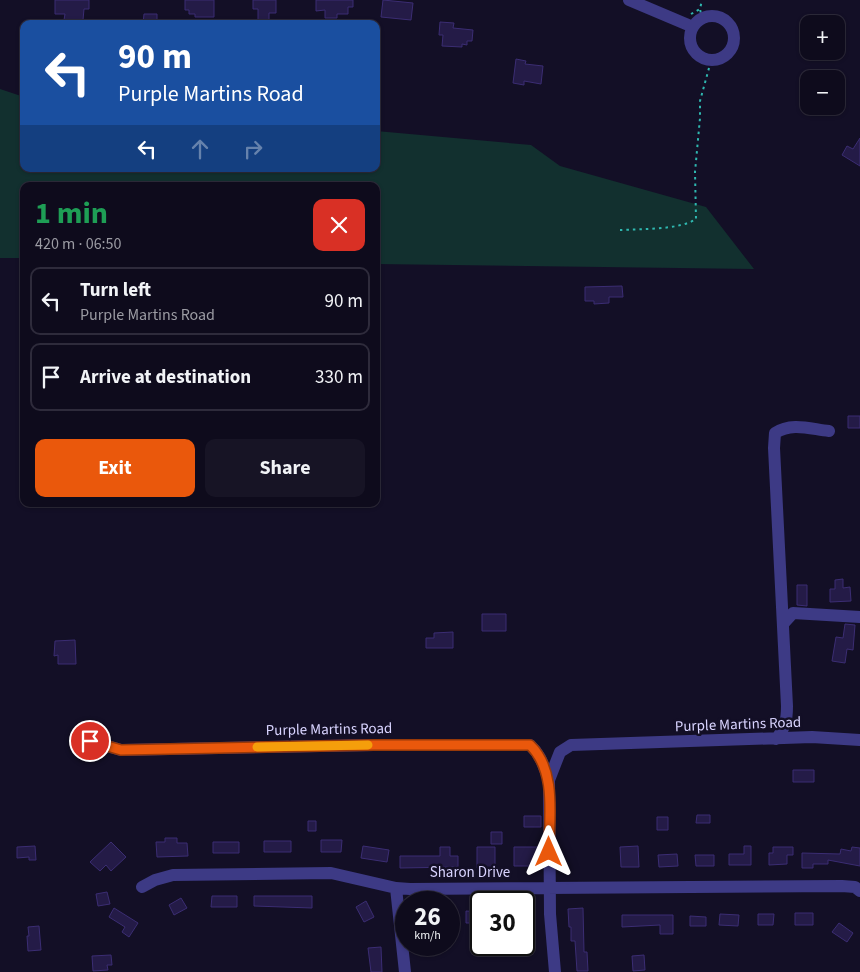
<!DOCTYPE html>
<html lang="en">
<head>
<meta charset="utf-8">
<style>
	:root { --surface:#0e0b1c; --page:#171425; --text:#f1f3f6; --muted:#9b9ba3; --line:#2e2b3b; --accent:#ea580c }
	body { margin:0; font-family:"Source Sans 3",sans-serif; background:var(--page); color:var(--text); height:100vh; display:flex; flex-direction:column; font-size:19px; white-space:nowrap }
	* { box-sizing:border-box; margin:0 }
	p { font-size:16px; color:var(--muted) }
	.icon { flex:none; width:28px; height:28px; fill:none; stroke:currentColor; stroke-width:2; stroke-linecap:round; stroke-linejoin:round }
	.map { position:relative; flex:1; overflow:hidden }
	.drawer { position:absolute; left:20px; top:182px; width:360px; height:325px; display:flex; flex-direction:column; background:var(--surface); border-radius:10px; box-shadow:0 1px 4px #0004,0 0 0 1px var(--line) }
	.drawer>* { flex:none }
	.banner { position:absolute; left:20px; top:20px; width:360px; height:152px; border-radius:10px; box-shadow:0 1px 4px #0004,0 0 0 1px var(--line); background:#1a4fa0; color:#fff; overflow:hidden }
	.tools { position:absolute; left:800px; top:15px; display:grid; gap:10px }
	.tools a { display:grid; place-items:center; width:45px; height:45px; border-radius:10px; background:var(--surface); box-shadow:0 1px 4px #0004,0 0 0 1px var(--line); font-size:25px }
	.speed { position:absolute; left:395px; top:891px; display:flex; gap:10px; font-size:25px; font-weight:700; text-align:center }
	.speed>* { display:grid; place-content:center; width:65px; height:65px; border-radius:50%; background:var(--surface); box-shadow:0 1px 4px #0004,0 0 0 1px var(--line); line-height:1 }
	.speed small { font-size:12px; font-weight:400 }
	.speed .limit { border:2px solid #111; border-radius:8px; background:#fff; color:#111 }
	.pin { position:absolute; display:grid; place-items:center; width:42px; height:42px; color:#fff; margin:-21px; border:2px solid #fff; border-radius:50%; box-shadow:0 1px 5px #0007 }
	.me { position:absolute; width:55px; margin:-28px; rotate:0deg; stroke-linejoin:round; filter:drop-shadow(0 0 4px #0008) }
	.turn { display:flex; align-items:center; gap:18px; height:105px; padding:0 15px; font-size:22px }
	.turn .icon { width:65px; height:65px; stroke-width:2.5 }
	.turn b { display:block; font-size:35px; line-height:42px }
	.lanes { display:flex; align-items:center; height:48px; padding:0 15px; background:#0003; justify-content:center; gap:25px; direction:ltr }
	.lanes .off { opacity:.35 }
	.round { display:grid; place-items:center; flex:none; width:52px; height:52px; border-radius:10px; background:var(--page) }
	.headline { display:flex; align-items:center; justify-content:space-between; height:85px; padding:0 15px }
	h1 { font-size:30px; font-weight:700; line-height:38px; color:#1e9e55 }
	.primary-button { display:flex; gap:10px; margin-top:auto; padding:10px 15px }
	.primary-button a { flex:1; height:58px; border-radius:10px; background:var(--accent); color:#fff; font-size:20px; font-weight:700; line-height:58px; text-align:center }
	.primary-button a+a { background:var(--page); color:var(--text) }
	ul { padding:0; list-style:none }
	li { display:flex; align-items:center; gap:15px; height:68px; margin:0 10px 8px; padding:0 5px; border:2px solid var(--line); border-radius:10px }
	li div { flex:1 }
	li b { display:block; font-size:19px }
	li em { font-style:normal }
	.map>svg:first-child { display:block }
	.green { fill:#12302f }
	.building { fill:#241b47; stroke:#3b2d73 }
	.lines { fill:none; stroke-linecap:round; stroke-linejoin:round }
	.path { stroke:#2fb8b0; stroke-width:2; stroke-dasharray:2.5 4; stroke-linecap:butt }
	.minor { stroke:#3d3a85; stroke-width:12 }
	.route-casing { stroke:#983908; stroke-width:12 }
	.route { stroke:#ea580c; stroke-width:9 }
	.slow { stroke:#f59e0b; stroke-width:9 }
	.labels { text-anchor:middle; stroke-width:5; stroke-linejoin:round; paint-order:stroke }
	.street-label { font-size:15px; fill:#d9d4ff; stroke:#130f26 }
</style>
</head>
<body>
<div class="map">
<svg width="860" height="972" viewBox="0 0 860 972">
	<rect width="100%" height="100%" fill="#130f26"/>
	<path class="green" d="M0 89 24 97V169H376V131L531 145 560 166 706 207 754 269 376 264V186H24V258H0Z"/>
	<path class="building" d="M55 0H89V9H84L83 20H64L65 14H55Z
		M185 0H214V17H195V14H189V10H185Z
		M253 0H276V13H269V21H258V9H253Z
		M316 0H353V7H348V14H337V18H325V10L316 11Z
		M383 0 413 3 411 20 381 17Z
		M144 14H157V24H143Z
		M440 22 454 23 453 28 473 30 472 41H467V45L462 44V47L442 46 443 35H439Z
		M516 59 526 61 525 64 543 66 541 84 524 81V85L513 83Z
		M860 138V166L842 155 847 146 853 149Z
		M622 286 623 297H609V303L594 304V301H585V287Z
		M848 416H860V428H848Z
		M843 579V588L850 587 851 601 830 602V589H835V580Z
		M797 585H807V606L797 605Z
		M482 614H506V631H482Z
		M845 624 855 625 853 650 847 649 845 663 832 661 836 637 843 638Z
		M453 632V648H426V638H434V633Z
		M75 640 76 664H58V655L54 656 55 641Z
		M793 770H814V782H793Z
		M697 815H710V823H696Z
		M524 816H541V827H524Z
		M657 817H668V830H657Z
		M308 821H316V831H308Z
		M491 832H502V844H491Z
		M165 838H177V843H187L188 856 157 857 156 842H165Z
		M321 840H342L341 852H321Z
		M264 841H291V852H264Z
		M111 842 126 857 111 871 106 865 100 871 90 862Z
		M213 842H239V853H213Z
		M35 846 36 860H29V857L17 858V847Z
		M363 846 389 850 387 862 361 858Z
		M638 846 639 867H621L620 847Z
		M744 846H751V865H729V854H744Z
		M440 847H450V856H458V867L400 868V856H440Z
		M477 847H495V868H477Z
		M514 847H539V866H514Z
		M773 847H793V855H787V864L769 865V853H773Z
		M852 847 860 848V866L828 860V864H813V868H802V853L840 854 841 849 851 851Z
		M677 854 678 866 659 867 658 855Z
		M695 855H714V866H696Z
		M107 892 110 904 98 906 96 894Z
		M212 896H237V907H211Z
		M254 896H312V908L254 906Z
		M181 898 187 908 174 915 169 905Z
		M366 901 374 917 364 922 356 907Z
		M114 908 138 923 129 937 122 932 125 927 109 917Z
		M583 908 584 952H587L588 971H577L575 941H571V927H569L568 909Z
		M466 911 481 912V923H466Z
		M795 913H813V925H795Z
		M720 914 739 915 738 926 719 925Z
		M758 914H774L773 925H758Z
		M622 915H673V934H660V925L622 927Z
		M690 916 706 917V926H690Z
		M839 923 853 933 847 942 832 932Z
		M39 926 41 950 28 951 27 936H29L28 927Z
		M381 947 382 972H371L368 948Z
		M111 955 112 965H107L108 970 93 971 92 956Z
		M644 955 645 970 633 971 632 956Z"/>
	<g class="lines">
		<path class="path" d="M691 14 700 9
			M702 19 700 9 702 0
			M620 230C640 229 680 230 696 219L695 172 700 118V101L709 68"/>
		<path class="minor" d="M629 0 693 27
			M690 38a22 22 0 1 1 44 0a22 22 0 1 1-44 0Z
			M783 624 793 613 860 617
			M776 739C785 728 787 721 787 706L774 448 775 433C792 422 810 429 829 431
			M90 741 121 750 374 745H530C541 755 543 765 549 780L550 914 555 972
			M549 780 560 752 571 745 812 737 860 740
			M142 887 155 880 173 875 331 873 396 888 410 889 842 886 855 887 860 891
			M396 888 405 972"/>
	</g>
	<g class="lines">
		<g class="route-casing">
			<path id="route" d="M90 741 121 750 374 745H530C557 771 549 817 549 852"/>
		</g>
		<use href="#route" class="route"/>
		<path class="slow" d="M257 747 368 745"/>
	</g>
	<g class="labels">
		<g class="street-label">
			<text transform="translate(738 724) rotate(-2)" y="5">Purple Martins Road</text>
			<text transform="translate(329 729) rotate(-1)" y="5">Purple Martins Road</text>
			<text x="470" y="877">Sharon Drive</text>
		</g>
	</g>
</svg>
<div class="tools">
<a>+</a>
<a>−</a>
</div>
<div class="speed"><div>26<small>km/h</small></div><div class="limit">30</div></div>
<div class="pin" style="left:90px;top:741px;background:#d93025"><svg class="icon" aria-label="arrive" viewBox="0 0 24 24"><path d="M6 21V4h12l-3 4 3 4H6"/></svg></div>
<svg class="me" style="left:549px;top:852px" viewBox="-20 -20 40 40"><path d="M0-17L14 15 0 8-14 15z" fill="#ea580c" stroke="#fff" stroke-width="4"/></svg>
<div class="banner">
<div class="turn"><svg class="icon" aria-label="left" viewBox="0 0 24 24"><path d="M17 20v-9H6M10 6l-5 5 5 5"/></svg><div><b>90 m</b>Purple Martins Road</div></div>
<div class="lanes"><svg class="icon" aria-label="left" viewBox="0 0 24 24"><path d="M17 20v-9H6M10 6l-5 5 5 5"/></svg><svg class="icon off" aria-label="ahead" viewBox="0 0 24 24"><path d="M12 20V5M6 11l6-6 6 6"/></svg><svg class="icon off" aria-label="right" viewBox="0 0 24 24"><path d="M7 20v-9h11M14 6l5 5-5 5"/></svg></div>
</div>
<section class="drawer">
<div class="headline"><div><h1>1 min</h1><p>420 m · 06:50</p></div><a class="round" style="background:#d93025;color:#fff"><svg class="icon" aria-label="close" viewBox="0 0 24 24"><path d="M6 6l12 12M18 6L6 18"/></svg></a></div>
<ul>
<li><svg class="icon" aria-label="left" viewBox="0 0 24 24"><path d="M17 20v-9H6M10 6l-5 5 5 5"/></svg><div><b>Turn left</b><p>Purple Martins Road</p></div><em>90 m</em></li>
<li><svg class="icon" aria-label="arrive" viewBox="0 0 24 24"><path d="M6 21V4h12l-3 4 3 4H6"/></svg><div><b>Arrive at destination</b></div><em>330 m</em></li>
</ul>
<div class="primary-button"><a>Exit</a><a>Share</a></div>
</section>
</div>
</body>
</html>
